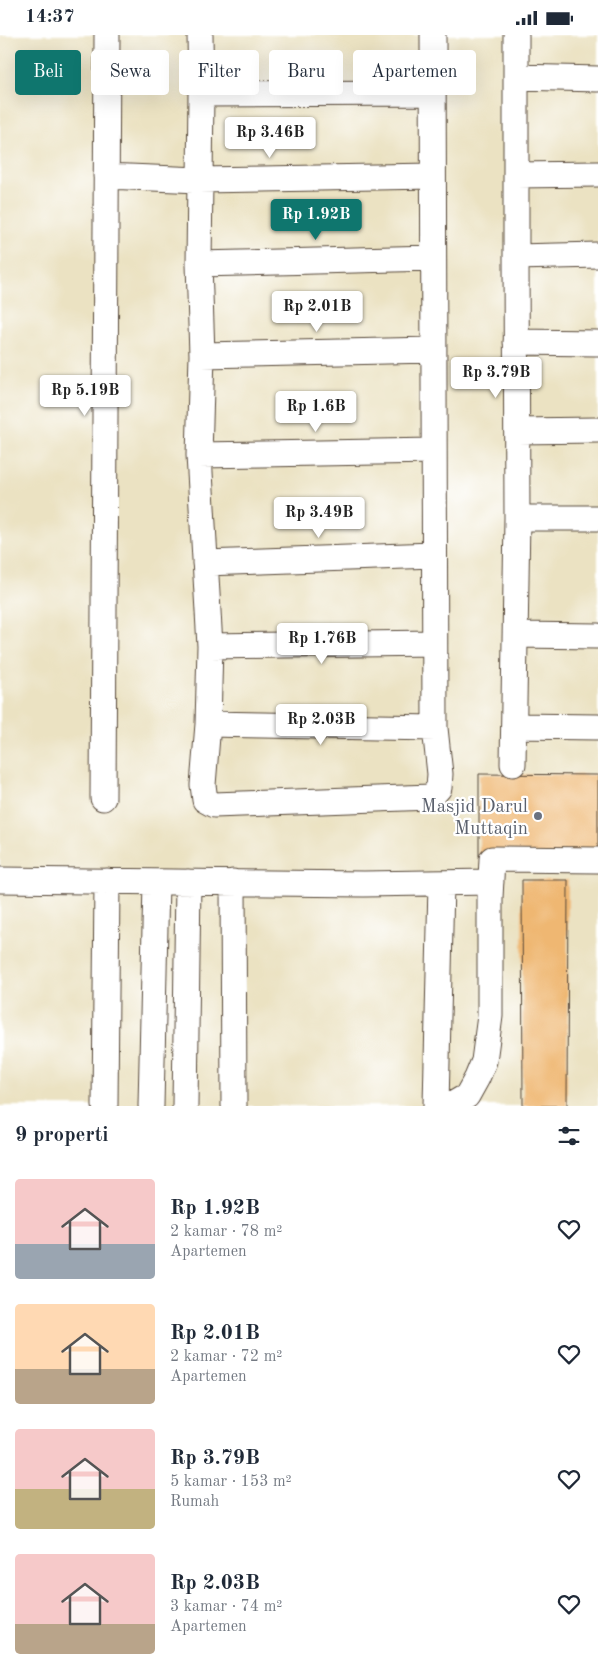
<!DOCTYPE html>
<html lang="id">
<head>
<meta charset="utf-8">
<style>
	body { margin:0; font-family:"Old Standard TT",serif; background:#f6f6f7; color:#1f2937; height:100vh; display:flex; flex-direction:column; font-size:19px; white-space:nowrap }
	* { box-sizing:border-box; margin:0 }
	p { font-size:16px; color:#747a83 }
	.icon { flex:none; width:28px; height:28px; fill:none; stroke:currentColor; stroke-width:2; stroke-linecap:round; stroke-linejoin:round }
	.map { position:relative; height:1071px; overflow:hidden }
	.drawer { display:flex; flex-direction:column; background:#fff; flex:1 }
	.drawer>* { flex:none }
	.guide { position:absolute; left:15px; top:15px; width:569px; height:45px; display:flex; gap:10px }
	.price { position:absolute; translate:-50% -42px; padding:0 11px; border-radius:5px; background:#fff; color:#222; font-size:16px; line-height:32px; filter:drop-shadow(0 1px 2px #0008) }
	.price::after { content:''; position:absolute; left:50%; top:30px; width:15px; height:11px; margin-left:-8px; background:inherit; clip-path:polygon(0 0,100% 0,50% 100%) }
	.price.active { background:#0f766e; color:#fff }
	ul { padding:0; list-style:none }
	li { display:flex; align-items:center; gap:15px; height:125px; padding:0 15px }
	li span { display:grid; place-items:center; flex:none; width:140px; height:100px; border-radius:5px; color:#555 }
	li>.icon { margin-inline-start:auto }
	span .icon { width:60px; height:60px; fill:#fffc; stroke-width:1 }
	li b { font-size:21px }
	h2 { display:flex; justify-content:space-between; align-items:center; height:60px; padding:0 15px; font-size:21px }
	.chip { padding:0 18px; border-radius:5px; background:#fff; box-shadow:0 5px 20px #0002; font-size:18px; line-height:45px }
	.chip.active { background:#0f766e; color:#fff }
	.status { display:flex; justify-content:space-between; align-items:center; height:35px; padding:0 25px; background:#fff; direction:ltr }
	.status svg { height:14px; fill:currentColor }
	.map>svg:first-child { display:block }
	.building { fill:#efb772 }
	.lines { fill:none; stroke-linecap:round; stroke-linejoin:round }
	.minor-casing { stroke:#554637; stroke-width:27 }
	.minor { stroke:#fff; stroke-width:25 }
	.worship-dot { fill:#6b7280; stroke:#fff; stroke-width:2 }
	.labels { text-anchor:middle; stroke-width:4.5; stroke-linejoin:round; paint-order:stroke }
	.worship-label { font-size:19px; fill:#5b616d; stroke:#fff; text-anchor:end }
</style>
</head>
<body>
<div class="status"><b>14:37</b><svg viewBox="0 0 49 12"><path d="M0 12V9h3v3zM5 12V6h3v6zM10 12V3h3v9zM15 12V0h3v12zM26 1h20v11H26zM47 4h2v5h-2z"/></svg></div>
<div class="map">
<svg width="598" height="1071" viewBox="0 0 598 1071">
	<rect width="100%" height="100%" fill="#fff"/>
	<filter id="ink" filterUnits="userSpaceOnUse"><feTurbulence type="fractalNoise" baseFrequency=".02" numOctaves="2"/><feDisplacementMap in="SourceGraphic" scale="10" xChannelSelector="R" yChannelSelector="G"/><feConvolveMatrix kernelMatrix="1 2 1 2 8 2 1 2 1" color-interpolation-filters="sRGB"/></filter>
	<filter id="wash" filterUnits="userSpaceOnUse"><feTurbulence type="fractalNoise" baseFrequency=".0096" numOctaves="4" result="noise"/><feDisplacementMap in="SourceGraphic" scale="20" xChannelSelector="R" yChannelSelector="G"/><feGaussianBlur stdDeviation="1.12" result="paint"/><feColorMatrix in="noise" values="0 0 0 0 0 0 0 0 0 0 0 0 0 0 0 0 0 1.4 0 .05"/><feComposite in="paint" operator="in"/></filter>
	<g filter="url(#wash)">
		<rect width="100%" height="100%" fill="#ebe2c2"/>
		<g id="blocks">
			<!-- building -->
			<path class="building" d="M479 739 598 740V826L479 821Z
				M522 845H568L567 1071H523Z"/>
		</g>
	</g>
	<g filter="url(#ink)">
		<use href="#blocks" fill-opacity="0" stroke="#554637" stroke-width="1"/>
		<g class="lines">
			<defs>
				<path id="minor" d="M200 0 201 59 199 229 202 320 199 420 210 611 208 689 203 750 205 765 214 770 431 762 439 753 440 739 435 693 433 0
					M516 42 598 44
					M201 59 432 58
					M516 140 598 139
					M106 141 199 145 433 141
					M516 222 598 220
					M199 229 433 223
					M516 307 598 308
					M202 320 433 315
					M517 396 598 395
					M199 420 434 416
					M517 483H598
					M205 528 434 520
					M516 600 598 601
					M210 611 434 608
					M208 689 435 693
					M514 691 598 692
					M513 729 517 483 516 222V0
					M103 763 107 0
					M0 845 364 849 491 847
					M233 847 234 1071
					M105 1071 107 846
					M151 1071 156 847
					M185 1071 188 847
					M436 1071 441 848
					M450 1071 467 1061 477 1043 484 1026 490 981V863L492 824 598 825"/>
			</defs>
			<!-- minor casing -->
			<use href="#minor" class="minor-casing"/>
			<!-- minor -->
			<use href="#minor" class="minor"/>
		</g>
	</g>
	<!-- markers -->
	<circle class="worship-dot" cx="538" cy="781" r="5"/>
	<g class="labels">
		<!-- worship labels -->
		<g class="worship-label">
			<text x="528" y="777">Masjid Darul<tspan x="528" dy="22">Muttaqin</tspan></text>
		</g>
	</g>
</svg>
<b class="price" style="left:270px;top:124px">Rp 3.46B</b>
<b class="price active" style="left:316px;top:206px">Rp 1.92B</b>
<b class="price" style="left:317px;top:298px">Rp 2.01B</b>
<b class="price" style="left:496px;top:364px">Rp 3.79B</b>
<b class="price" style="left:85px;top:382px">Rp 5.19B</b>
<b class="price" style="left:316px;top:398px">Rp 1.6B</b>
<b class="price" style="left:319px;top:504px">Rp 3.49B</b>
<b class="price" style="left:322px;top:630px">Rp 1.76B</b>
<b class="price" style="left:321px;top:711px">Rp 2.03B</b>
<div class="guide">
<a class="chip active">Beli</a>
<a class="chip">Sewa</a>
<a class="chip">Filter</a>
<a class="chip">Baru</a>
<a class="chip">Apartemen</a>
</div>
</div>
<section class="drawer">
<h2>9 properti<svg class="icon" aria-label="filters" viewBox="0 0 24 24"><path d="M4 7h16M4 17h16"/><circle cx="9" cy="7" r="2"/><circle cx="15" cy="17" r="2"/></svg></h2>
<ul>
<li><span style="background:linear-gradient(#f6c9c9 65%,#9aa5b1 0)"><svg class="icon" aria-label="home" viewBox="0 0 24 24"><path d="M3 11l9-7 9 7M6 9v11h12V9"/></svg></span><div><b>Rp 1.92B</b><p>2 kamar · 78 m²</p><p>Apartemen</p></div><svg class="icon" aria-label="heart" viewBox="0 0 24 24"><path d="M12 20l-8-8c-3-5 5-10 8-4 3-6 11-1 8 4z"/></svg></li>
<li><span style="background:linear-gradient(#ffd9b3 65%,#b9a48a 0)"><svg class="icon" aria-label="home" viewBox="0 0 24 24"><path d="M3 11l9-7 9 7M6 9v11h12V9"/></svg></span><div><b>Rp 2.01B</b><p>2 kamar · 72 m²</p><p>Apartemen</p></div><svg class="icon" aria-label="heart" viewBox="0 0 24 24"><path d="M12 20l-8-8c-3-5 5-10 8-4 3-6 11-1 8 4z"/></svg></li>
<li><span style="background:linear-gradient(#f6c9c9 60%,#c2b280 0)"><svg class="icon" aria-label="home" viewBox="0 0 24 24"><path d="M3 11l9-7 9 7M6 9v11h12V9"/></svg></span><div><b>Rp 3.79B</b><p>5 kamar · 153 m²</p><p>Rumah</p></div><svg class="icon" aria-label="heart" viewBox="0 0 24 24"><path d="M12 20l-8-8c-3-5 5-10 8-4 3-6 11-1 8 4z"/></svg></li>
<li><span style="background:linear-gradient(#f6c9c9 70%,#b9a48a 0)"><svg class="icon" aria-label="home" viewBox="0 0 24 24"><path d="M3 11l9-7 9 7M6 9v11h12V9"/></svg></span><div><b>Rp 2.03B</b><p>3 kamar · 74 m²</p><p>Apartemen</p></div><svg class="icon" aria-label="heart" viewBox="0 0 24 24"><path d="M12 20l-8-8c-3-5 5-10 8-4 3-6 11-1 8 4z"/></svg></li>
</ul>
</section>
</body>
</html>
